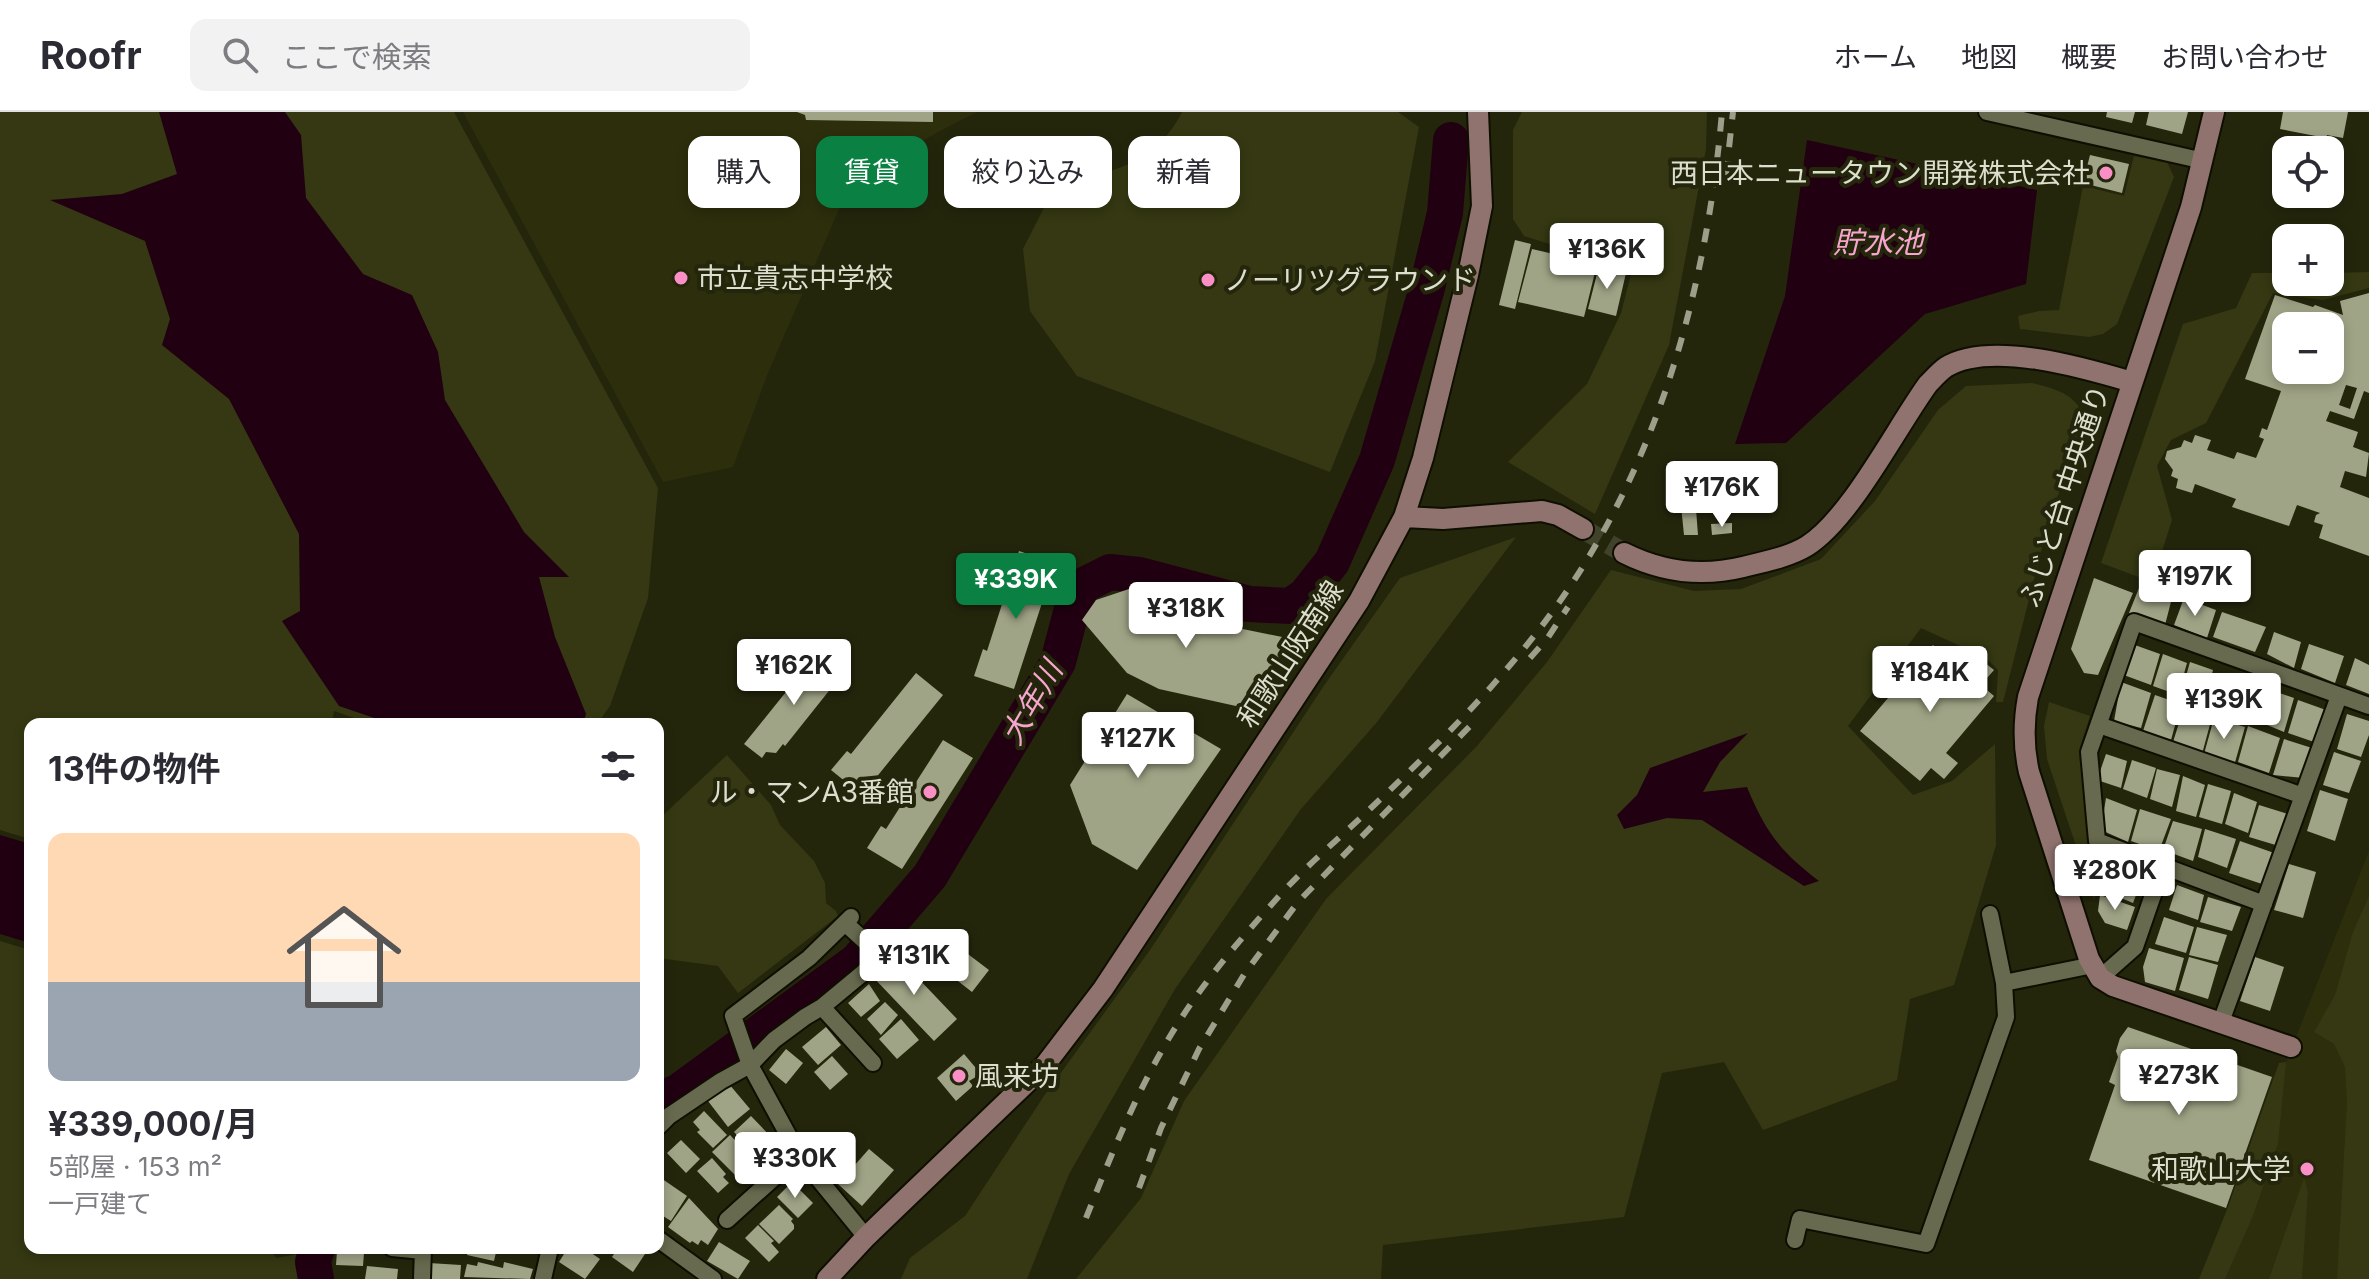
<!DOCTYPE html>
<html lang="ja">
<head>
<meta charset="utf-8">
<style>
	body { margin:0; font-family:Inter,"Noto Sans JP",sans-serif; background:#f2f2f3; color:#2b2b33; height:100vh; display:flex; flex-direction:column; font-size:30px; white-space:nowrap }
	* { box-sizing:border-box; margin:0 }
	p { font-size:26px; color:#7c7c81 }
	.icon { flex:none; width:44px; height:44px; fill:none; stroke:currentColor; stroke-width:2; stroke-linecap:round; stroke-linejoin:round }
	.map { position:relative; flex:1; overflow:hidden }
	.details { position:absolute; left:24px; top:606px; width:640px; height:536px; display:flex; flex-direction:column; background:#fff; border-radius:16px; box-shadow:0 4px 12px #0003 }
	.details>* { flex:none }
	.hud { position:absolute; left:688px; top:24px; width:760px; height:72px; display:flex; gap:16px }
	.tools { position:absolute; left:2272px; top:24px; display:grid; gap:16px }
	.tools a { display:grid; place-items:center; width:72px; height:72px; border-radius:16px; background:#fff; box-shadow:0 4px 12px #0003; font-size:40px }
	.price { position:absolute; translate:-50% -68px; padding:0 18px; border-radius:8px; background:#fff; color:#222; font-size:26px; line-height:52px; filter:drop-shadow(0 2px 4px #0008) }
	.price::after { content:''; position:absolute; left:50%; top:48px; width:24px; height:18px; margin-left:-12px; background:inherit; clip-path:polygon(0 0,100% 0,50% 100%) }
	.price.selected { background:#0b8043; color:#fff }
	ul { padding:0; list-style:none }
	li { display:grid; align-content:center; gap:16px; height:424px; padding:0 24px }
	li+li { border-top:2px solid #e1e1e2 }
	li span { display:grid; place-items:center; height:248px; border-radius:16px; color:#555 }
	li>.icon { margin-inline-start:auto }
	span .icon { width:144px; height:144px; fill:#fffc; stroke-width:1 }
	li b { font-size:34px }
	h2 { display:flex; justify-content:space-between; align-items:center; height:96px; padding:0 24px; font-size:34px }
	.tag { padding:0 28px; border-radius:16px; background:#fff; box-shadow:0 4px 12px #0003; font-size:28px; line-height:72px }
	.tag.selected { background:#0b8043; color:#fff }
	header { display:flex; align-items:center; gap:48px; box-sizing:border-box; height:112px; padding:0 40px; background:#fff; border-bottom:2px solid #e1e1e2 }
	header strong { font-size:38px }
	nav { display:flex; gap:44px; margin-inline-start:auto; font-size:28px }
	.search { width:560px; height:72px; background:#f2f2f3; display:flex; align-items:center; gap:20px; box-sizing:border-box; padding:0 28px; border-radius:16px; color:#7c7c81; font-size:30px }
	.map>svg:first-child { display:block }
	.built { fill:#2c2e0c }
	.green { fill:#353812 }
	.water { fill:#210011 }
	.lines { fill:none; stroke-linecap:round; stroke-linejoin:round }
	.river { stroke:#210011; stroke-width:36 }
	.building { fill:#a0a486; fill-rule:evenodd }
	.secondary-tunnel { stroke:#404229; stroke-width:20; stroke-dasharray:20 10; stroke-linecap:butt }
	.street-casing { stroke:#0e0f00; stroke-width:20 }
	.secondary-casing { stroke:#0e0f00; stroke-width:24 }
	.street { stroke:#676a4e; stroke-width:16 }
	.secondary { stroke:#90736f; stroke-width:20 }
	.rail { stroke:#9d9f8b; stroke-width:6; stroke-dasharray:14 14; stroke-linecap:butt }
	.poi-dot { fill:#fa8fc6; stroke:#24260c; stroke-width:3 }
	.labels { text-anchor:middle; stroke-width:8; stroke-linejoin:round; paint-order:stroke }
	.poi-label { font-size:28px; fill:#dcdece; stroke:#24260c; text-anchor:end }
	.street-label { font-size:28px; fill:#dcdece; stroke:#24260c }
	.water-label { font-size:30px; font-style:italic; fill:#f8a5ce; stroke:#24260c }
</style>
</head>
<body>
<header>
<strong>Roofr</strong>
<div class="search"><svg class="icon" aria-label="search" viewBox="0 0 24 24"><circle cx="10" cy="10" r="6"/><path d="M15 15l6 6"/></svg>ここで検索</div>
<nav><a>ホーム</a><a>地図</a><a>概要</a><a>お問い合わせ</a></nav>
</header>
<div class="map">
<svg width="2369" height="1167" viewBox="0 0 2369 1167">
	<rect width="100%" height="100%" fill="#24260c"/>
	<!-- built -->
	<path class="built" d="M463 0H977L938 20 850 72 768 261 733 355 663 370Z
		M2369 739V1167H2201L2287 948Z"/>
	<!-- green -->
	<path class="green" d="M0 0H454L658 376 648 486 610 594 597 612H371L334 599 332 612H30V727L0 718Z
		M1182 0H1398L1419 15 1375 249 1330 360 1077 264 1030 199 1023 137 1055 74C1110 59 1154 55 1182 0Z
		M1522 0H1707L1706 37 1669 233 1595 402 1508 350 1587 272 1621 201 1632 158 1524 124 1513 107V18Z
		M2134 44 2167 50 2174 65 2117 212 2103 222 2089 225 2020 217 2018 204 2039 199 2059 198 2083 74 2124 84Z
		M2369 160V176L2323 188 2273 181 2206 311 2171 328 2157 354 2172 408 2152 470 2101 451 2183 212 2236 196 2252 161H2286V170H2330V161Z
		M2032 271C2054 277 2069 279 2082 299L2079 324 2048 412 2003 590H1996L1998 558 1986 546 1921 516 1848 614 1913 683 1952 669 1995 632 1996 733 1954 873 1910 887 1897 968 1763 1018 1724 950 1662 961 1624 1105 1383 1133 1381 1167H1076L1141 1086 1184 989 1326 787 1477 634 1547 550 1611 458 1694 479 1741 477 1821 447 1875 389 1938 298 1966 274Z
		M1516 425 1377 610 1301 697 1175 877 1069 1062 1027 1167H901L910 1146 965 1104 1044 984 1150 838 1323 575 1400 466Z
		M2049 590 2090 604 2080 636 2089 737 2110 745 2094 788 2047 647 2044 614Z
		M727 643 771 693 780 713 814 749 825 771 826 791 836 799 838 804 738 881 718 854 658 846V708Z
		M2369 784V1167H2337L2347 990 2345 955 2334 932 2314 920 2335 883 2353 820Z
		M0 829 30 838V1136H270L276 1146 298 1142 303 1167H0Z
		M2286 950 2278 1032 2253 1104 2225 1167H2199L2228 1095 2279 951Z
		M2304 1066 2308 1079 2302 1167H2269Z"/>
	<!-- water -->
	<path class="water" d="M159 0H285L301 23 306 86 363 162 412 183 438 240 445 288 524 420 569 465H539L555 525 586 602 583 612H392L339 594 282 509 300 499 299 422 229 287 162 233 170 207 145 129 50 88 122 82 177 62Z
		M1807 28 2037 78 2026 172 1925 202 1786 331 1735 332 1785 184Z
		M1748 621 1720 650 1703 680 1747 675C1766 721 1780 739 1819 769L1804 774 1702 708 1667 706 1624 717 1617 703 1637 683 1650 656Z
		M0 723 30 732V831L0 822Z"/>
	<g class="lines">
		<!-- river -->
		<path class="river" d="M658 988 678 980 857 849 930 764 1058 550 1074 489 1084 473 1110 460 1139 463 1249 492 1290 494 1305 484 1332 450 1377 348 1427 176 1445 101 1451 28
			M316 1167 313 1150 317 1136"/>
	</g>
	<!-- building -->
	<path class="building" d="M797 0H933V10L806 8 805 3Z
		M2107 0H2135L2132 11 2106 5Z
		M2149 0H2188L2182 22 2146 13Z
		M2283 0H2348L2343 26 2327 23 2326 26 2280 17Z
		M2090 43 2129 52 2122 81 2083 71Z
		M1515 128 1531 132 1515 197 1499 193Z
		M1532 137 1597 152 1584 205 1518 190Z
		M1599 154 1626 161 1616 204 1588 197Z
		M2369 181V281L2364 279 2354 307 2330 299 2326 309 2358 320 2353 335 2369 341 2366 365 2345 359 2340 375 2369 386V444L2319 426 2323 413 2314 410 2316 403 2320 401 2297 393 2289 414 2232 395 2236 387 2195 372 2192 381 2176 376 2178 367 2171 364 2173 358 2165 347 2167 339 2181 335 2184 328 2192 331 2195 323 2211 328 2207 338 2234 347 2237 340 2256 346 2264 327 2259 325 2262 316 2267 318 2281 279 2245 267 2275 183 2313 195 2315 193 2343 203 2340 189ZM2286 214H2330V258H2286ZM2346 273 2357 276 2350 297 2339 293Z
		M1739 372H1761V382L1740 383Z
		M1733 382 1734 395 1696 397 1698 423H1684L1680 384Z
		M1732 411V421L1712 423 1711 412Z
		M1019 439 1055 451 1014 577 974 564 983 537 987 539Z
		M2166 447 2180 452 2171 474 2158 470Z
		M2094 466 2133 481 2098 563 2084 561 2071 537Z
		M2141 471 2173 482 2165 513 2129 501Z
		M1135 475 1174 503 1302 529 1245 596 1159 577 1127 561 1082 508 1096 488Z
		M2184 486 2216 498 2207 526 2174 513Z
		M2222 500 2266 515 2255 540 2213 525Z
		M2274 520 2301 530 2294 556 2267 542Z
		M2132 532 2160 542 2151 573 2121 562Z
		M2309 532 2344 544 2335 571 2301 557Z
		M1933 533 1968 562 1980 547 1994 558 1981 573 1994 584 1946 641 1958 651 1944 667 1931 656 1920 669 1860 619Z
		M825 540 838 550 831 559 840 565 785 634 783 632 776 641 766 640 762 646 744 632 814 545 818 548Z
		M2163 542 2187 551 2178 583 2153 574Z
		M2355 546 2369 553V582L2346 573Z
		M2190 550 2213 558 2204 592 2180 585Z
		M916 561 943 583 862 683 831 658 847 639 851 642Z
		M2216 564 2240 572 2232 601 2207 593Z
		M2121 570 2151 581 2141 616 2114 609Z
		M2243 570 2266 577 2257 609 2234 601Z
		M2268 577 2294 586 2284 620 2260 610Z
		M1127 582 1221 637 1137 758 1092 732 1070 673Z
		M2155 583 2181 592 2171 628 2143 619Z
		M2298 588 2326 598 2317 631 2288 621Z
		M2184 595 2212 605 2202 642 2173 630Z
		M2347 602 2369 609V623L2361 645 2337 637Z
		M2214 606 2245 615 2234 654 2204 642Z
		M2248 614 2280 626 2269 661 2238 650Z
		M2284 627 2312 636 2304 666 2273 663Z
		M943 628 973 646 902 757 867 736 881 714 886 717Z
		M2334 640 2361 649 2349 681 2323 673Z
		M2106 642 2127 649 2121 676 2097 668Z
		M2132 648 2156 656 2147 686 2123 677Z
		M2157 657 2180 663 2172 695 2150 687Z
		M2183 664 2205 673 2196 705 2176 699Z
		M2208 672 2231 679 2222 712 2199 705Z
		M2320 678 2348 687 2335 729 2307 719Z
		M2234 681 2257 690 2248 721 2225 712Z
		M2106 686 2137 698 2128 730 2101 718Z
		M2259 693 2288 702 2279 734 2249 725Z
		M2140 697 2171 707 2159 739 2131 729Z
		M2173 709 2202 717 2193 749 2163 738Z
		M2205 717 2236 727 2227 756 2198 745Z
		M2240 729 2277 742 2265 773 2229 761Z
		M2112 748 2144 762 2133 791 2102 778Z
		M2289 752 2316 760 2303 806 2274 798Z
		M2177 773 2204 783 2198 808 2169 798Z
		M2100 783 2135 795 2127 818 2105 811 2098 799Z
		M2208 785 2241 795 2232 819 2200 810Z
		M2164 805 2194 815 2186 841 2155 832Z
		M2197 815 2227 823 2218 850 2189 843Z
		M944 824 989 858 972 880 927 845Z
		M2149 836 2184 846 2175 879 2145 870 2143 855Z
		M894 841 957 907 934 929 871 863Z
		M2189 845 2218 853 2208 887 2179 878Z
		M2255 845 2284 855 2270 899 2240 889Z
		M869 872 880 889 861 905 848 891Z
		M885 890 898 903 881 923 867 907Z
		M901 907 919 928 897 947 879 927Z
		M826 915 841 933 818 953 802 935Z
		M2128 915 2272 965 2226 1096 2089 1048 2115 973 2109 970 2118 945 2116 939 2120 926Z
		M786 937 803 951 786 972 769 958Z
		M964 942 981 962 969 969 973 974 956 989 937 966Z
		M832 944 848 962 830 978 814 960Z
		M729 972 750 997 728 1015 708 989Z
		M704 999 727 1023 713 1036 697 1020 700 1018 693 1010Z
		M751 1004 772 1026 755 1042 734 1020Z
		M730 1023 748 1042 745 1046 750 1051 736 1064 712 1040Z
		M681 1028 700 1047 686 1061 667 1041Z
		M869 1037 894 1058 862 1094 838 1072Z
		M712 1046 726 1062 723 1065 729 1071 718 1081 697 1059Z
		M658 1064 687 1084 671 1109 663 1104 661 1107 658 1104Z
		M792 1070 813 1091 798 1106 777 1085Z
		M689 1086 718 1117 708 1133 701 1128 698 1133 692 1129 690 1131 668 1115Z
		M779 1093 793 1107 791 1109 794 1113V1117L779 1132 759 1112Z
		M758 1113 774 1129 771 1131 779 1140 769 1150 745 1126Z
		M719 1130 750 1149 738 1167 707 1149Z
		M469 1136H497L494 1149 467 1143Z
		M555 1136H584L600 1147 585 1167 559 1150 564 1142Z
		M618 1136H649L633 1160 612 1145Z
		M337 1139 364 1141 363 1154 336 1153Z
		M478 1150 503 1156 504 1150 533 1157 530 1167 464 1165 467 1152 477 1154Z
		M429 1151 461 1153 460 1167H428Z
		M367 1154 398 1157 397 1167H365Z"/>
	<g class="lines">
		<!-- secondary-tunnel -->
		<path class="secondary-tunnel" d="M1583 417 1624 441"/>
		<defs>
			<path id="street" d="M1987 0 2204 49
				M2099 613 2303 684
				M2264 792 2097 729 2089 640 2134 510 2369 594
				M851 805 809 846 733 904 750 953 799 1043 866 1125
				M845 811 880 843
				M2100 866 2135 835 2163 754
				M2004 871 2093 853
				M822 895 873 951
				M2221 910 2339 584
				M658 1015 669 1004 721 969 750 953 774 928 805 905 822 895 863 861 889 833
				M727 1108 799 1043
				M658 1127 713 1167
				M1795 1128 1800 1107 1926 1132 2006 905 2004 871 1990 802
				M392 1136 423 1139
				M422 1167 423 1136
				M543 1167 550 1136"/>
			<path id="secondary" d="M2214 0 2191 95 2028 585C2023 612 2023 634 2029 660L2089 847 2100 866 2113 874 2291 935
				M1404 405 1443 407 1542 399 1558 403 1583 417
				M1624 441C1662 460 1702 465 1743 455 1764 450 1789 445 1807 434 1851 406 1896 316 1928 272 1933 267 1940 259 1946 255 1990 228 2085 256 2132 270
				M827 1167 866 1125 1045 953 1103 877 1359 489 1404 405 1423 346 1468 163 1482 94 1478 0"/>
		</defs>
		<!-- street casing -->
		<use href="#street" class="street-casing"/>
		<!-- secondary casing -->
		<use href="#secondary" class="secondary-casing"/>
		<!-- street -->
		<use href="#street" class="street"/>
		<!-- secondary -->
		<use href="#secondary" class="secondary"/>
		<!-- rail -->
		<path class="rail" d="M1726 63 1733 0
			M1530 546 1547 527 1568 495
			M1139 1076 1161 1016 1199 937 1245 861 1298 790 1472 612
			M1086 1106C1111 1043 1137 979 1172 921 1202 871 1242 825 1281 782 1309 751 1342 724 1371 696 1429 641 1485 586 1534 524 1652 375 1706 187 1722 0"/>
	</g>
	<!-- markers -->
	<g class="poi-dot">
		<circle cx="2106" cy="61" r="8"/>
		<circle cx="681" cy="166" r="8"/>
		<circle cx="1208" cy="168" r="8"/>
		<circle cx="930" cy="680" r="8"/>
		<circle cx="959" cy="964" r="8"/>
		<circle cx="2307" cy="1057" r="8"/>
	</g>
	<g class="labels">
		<!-- poi labels -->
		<g class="poi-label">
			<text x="2090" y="71">西日本ニュータウン開発株式会社</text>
			<text x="697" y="176" text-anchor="start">市立貴志中学校</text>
			<text x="1224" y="178" text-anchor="start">ノーリツグラウンド</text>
			<text x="914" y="690">ル・マンA3番館</text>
			<text x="975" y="974" text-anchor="start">風来坊</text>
			<text x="2291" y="1067">和歌山大学</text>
		</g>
		<!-- street labels -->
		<g class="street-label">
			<text transform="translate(2064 384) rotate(-72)" y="10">ふじと台 中央通り</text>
			<text transform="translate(1290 542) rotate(-57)" y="10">和歌山阪南線</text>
		</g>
		<!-- water labels -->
		<g class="water-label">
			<text x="1878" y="141">貯水池</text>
			<text transform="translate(1032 591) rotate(-60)" y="10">大年川</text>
		</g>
	</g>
</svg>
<div class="tools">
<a><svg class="icon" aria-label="locate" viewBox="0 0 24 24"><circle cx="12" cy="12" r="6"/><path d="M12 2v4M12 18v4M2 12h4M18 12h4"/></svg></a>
<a>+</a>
<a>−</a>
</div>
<b class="price" style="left:1607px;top:179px">¥136K</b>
<b class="price" style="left:1722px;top:417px">¥176K</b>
<b class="price" style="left:2195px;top:506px">¥197K</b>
<b class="price selected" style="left:1016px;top:509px">¥339K</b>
<b class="price" style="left:1186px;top:538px">¥318K</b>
<b class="price" style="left:794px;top:595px">¥162K</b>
<b class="price" style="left:1930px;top:602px">¥184K</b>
<b class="price" style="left:2224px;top:629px">¥139K</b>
<b class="price" style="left:1138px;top:668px">¥127K</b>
<b class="price" style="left:2115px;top:800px">¥280K</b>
<b class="price" style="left:914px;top:885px">¥131K</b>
<b class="price" style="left:2179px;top:1005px">¥273K</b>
<b class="price" style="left:795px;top:1088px">¥330K</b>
<div class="hud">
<a class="tag">購入</a>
<a class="tag selected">賃貸</a>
<a class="tag">絞り込み</a>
<a class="tag">新着</a>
</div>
<section class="details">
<h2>13件の物件<svg class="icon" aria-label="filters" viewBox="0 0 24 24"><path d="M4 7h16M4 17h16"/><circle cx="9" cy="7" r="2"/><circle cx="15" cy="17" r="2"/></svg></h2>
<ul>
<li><span style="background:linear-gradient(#ffd9b3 60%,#9aa5b1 0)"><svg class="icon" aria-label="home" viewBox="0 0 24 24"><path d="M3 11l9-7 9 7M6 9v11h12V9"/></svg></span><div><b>¥339,000/月</b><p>5部屋 · 153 m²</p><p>一戸建て</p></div></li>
</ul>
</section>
</div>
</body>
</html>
